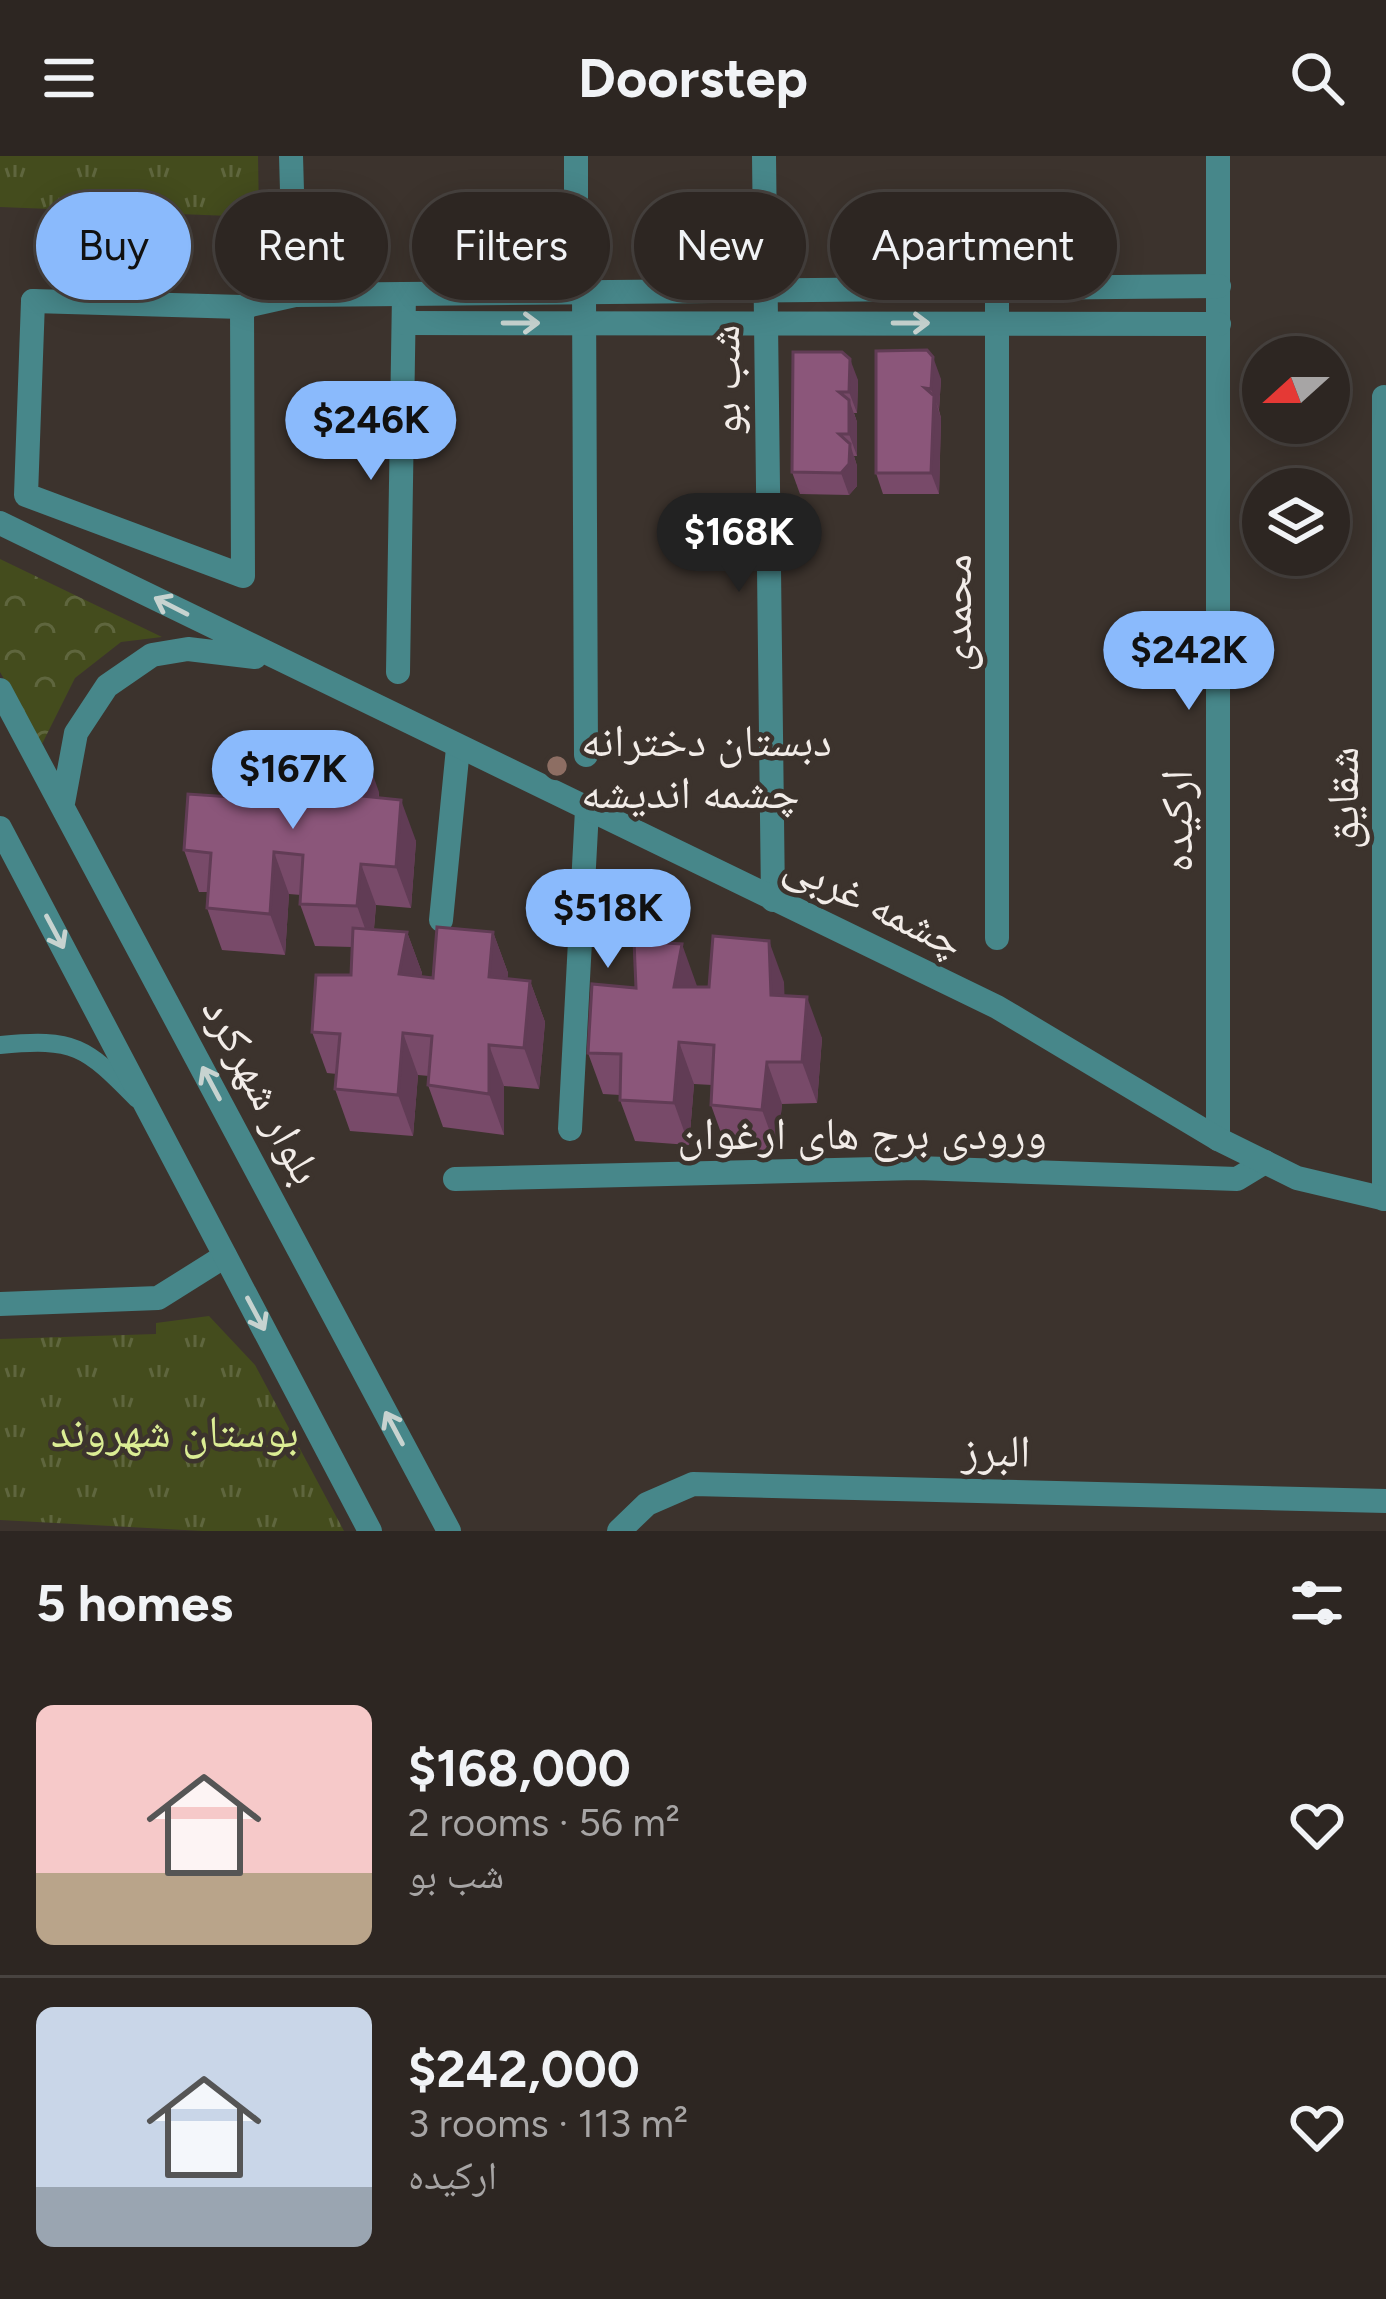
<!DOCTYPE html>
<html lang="en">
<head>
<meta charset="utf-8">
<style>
	body { margin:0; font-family:Figtree,"Noto Naskh Arabic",sans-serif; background:#352e2a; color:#f1f3f6; height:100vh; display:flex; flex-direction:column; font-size:45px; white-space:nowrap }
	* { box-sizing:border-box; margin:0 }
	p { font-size:39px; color:#a7a5a5 }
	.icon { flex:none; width:66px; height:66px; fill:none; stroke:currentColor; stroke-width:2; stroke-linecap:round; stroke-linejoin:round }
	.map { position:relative; height:1375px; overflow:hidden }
	.details { display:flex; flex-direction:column; background:#2d2622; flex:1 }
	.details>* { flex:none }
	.banner { position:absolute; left:36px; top:36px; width:1314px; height:108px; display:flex; gap:24px }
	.needle { width:78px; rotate:249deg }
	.controls { position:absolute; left:1242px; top:180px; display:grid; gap:24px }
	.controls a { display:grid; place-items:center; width:108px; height:108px; border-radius:50%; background:#2d2622; box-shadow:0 6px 30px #0003,0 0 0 3px #484340; font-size:60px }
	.price { position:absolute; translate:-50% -102px; padding:0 27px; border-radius:42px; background:#8abafc; color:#111; font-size:39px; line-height:78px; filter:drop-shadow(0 3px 6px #0008) }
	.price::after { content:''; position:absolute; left:50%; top:72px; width:36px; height:27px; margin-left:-18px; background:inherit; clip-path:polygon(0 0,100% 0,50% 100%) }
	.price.current { background:#222; color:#fff }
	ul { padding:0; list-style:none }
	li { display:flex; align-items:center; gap:36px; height:300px; padding:0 36px }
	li+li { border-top:3px solid #484340 }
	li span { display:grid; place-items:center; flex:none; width:336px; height:240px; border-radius:18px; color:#555 }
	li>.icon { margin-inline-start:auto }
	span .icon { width:144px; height:144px; fill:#fffc; stroke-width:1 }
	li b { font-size:51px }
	h2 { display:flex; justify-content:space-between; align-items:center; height:144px; padding:0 36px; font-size:51px }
	.tag { padding:0 42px; border-radius:54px; background:#2d2622; box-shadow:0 6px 30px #0003,0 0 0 3px #484340; font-size:42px; line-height:108px }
	.tag.current { background:#8abafc; color:#111 }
	header { display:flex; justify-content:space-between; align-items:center; height:156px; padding:0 36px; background:#2d2622; font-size:54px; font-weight:700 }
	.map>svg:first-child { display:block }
	.grass { fill:url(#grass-tufts) }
	.forest { fill:url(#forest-crowns) }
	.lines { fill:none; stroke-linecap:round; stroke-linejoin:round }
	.service { stroke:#47878a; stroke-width:18 }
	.minor { stroke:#47878a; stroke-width:24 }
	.tertiary { stroke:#47878a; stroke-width:24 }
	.wall { fill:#784a69 }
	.shaded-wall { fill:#613c55 }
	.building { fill:#8b567a; stroke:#613c55; stroke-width:3 }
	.oneway { stroke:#c7d3d0 }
	.education-dot { fill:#8d6e63; stroke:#3c332d; stroke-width:4.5 }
	.labels { text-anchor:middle; stroke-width:9; stroke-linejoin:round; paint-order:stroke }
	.street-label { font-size:45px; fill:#f2ece8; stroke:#3c332d }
	.poi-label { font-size:45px; fill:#f2ece8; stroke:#3c332d; text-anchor:start }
	.park-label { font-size:45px; fill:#dbed94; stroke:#3c332d }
</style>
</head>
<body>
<header><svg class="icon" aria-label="menu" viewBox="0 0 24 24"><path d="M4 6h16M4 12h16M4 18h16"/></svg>Doorstep<svg class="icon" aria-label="search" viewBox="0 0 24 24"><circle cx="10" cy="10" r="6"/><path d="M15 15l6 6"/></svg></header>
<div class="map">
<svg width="1386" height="1375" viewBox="0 0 1386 1375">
	<defs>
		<pattern id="grass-tufts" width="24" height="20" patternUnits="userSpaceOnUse" patternTransform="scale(3)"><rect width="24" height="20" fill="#444c1d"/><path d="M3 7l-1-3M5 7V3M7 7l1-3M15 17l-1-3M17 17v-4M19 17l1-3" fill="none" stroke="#5f663e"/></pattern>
		<pattern id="forest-crowns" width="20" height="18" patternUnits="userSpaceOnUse" patternTransform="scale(3)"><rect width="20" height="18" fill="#444c1d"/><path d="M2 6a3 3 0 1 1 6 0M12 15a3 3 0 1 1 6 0" fill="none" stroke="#5f663e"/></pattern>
	</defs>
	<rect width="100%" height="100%" fill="#3c332d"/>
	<!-- grass -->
	<path class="grass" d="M0 0H258L259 61 0 51Z
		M209 1160 255 1209 344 1375H203L0 1364V1183L156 1178V1167Z"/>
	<!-- forest -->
	<path class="forest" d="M0 403 162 481 121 486 75 522 42 588 0 516Z"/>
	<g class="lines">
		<!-- service -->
		<path class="service" d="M0 889C75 882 85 890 137 943"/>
		<!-- minor -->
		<path class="minor" d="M291 0 295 139
			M576 0V47
			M764 0 773 744
			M1218 0V983
			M584 136 586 599
			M33 145 26 339 243 420 242 151
			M398 516 404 138
			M441 764 458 592
			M997 782V133
			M570 973 587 654
			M455 1023 917 1012 1237 1023 1265 1006
			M1384 1043V241
			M0 1148 158 1142 225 1100
			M619 1375 647 1348 693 1328 1386 1345"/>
		<!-- tertiary -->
		<path class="tertiary" d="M33 145 242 151 295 139 1219 130
			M404 167 1219 168
			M0 367 997 851 1218 983 1297 1022 1386 1043
			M0 534 449 1375
			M63 647 76 577 107 530 152 499 188 493 255 501
			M0 672 370 1375"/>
	</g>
	<!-- wall -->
	<path class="wall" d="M876 195 941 223 939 254 941 262 939 338H883L876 317Z
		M793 196 858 224 857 257H854L857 266V300H854L857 310V330L849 339 800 338 792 316Z
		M265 594 280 639 304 641 379 636V642L416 685 411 752 376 749 374 773 407 776 422 817 421 820 433 822 493 776 508 817 507 823 530 825 545 866 539 933 504 930V979L443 971 428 929 429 920 418 919 413 980 350 975 335 933 337 918 327 917 312 876 351 819 352 791 315 790 300 748 301 739 289 738 285 799 222 794 207 752 208 736H199L184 694 231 641Z
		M784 826V840L822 882 817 947 782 948 777 995 726 991 711 949 712 929 694 928 689 989 635 985 620 944V939L603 938 588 897 636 832 696 831Z"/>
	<!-- shaded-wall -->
	<path class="shaded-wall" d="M933 201 941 223 939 254 931 233Z
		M850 203 858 224 857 257 849 236Z
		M934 240 941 262 939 338 931 317Z
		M849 244 857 266V300L849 278Z
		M850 288 857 310V330L849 339 841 317Z
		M265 594 280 636 277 679 262 638Z
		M364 594 379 636 376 682 361 640Z
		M401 644 416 685 411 752 396 711Z
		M274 696 289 738 285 799 270 758Z
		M361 708 376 749 372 792 357 750Z
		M407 776 422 817 414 859 399 818Z
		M493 776 508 817 504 863 489 821Z
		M769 785 784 826 786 880 771 839Z
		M682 788 697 830 689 873 674 831Z
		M530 825 545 866 539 933 524 892Z
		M807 841 822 882 817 947 802 906Z
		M403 877 418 919 413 980 398 939Z
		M679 886 694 928 689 989 674 947Z
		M489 889 504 930V979L489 938Z
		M767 906 782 948 777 995 762 954Z"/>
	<!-- building -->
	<path class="building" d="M927 194 933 201 931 233 925 232 934 240 931 317H876V195Z
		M793 196H842L850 203 849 236H839L849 244V278H839L850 288 849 308 841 317 792 316Z
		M309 590 364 594 361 640 401 644 396 711 361 708 357 750 300 748 303 699 274 696 270 758 207 752 211 697 184 694 188 638 231 641 235 592 265 594 262 638 304 641Z
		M437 771 493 776 489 821 530 825 524 892 489 889V938L428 929 432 880 403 877 398 939 335 933 340 878 312 876 316 819H351L353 772 407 776 399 818 433 822Z
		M713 780 769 785 771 839 807 841 802 906H767L762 954 711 949 714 889 679 886 674 947 620 944 621 898 588 897 592 828 636 832 634 785 682 788 674 831H709Z"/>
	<!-- one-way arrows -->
	<defs><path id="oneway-shaft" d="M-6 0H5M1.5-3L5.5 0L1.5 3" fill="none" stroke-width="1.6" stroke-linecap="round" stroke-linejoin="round" transform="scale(3)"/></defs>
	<g class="oneway">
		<use href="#oneway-shaft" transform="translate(521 167)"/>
		<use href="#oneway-shaft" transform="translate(911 167)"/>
		<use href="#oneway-shaft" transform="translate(171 450) rotate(-153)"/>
		<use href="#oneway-shaft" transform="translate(55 776) rotate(62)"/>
		<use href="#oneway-shaft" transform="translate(211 927) rotate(-118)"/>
		<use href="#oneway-shaft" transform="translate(256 1158) rotate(62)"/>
		<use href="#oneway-shaft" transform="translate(394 1272) rotate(-118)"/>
	</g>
	<!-- markers -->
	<circle class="education-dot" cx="557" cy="610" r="12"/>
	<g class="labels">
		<!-- street labels -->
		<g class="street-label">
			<text transform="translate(724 224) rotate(-91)" y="16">شب بو</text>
			<text transform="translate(955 457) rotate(-90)" y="16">محمدی</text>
			<text transform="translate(1342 642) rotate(-90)" y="16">شقایق</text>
			<text transform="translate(1176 665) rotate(-90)" y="16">ارکیده</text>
			<text transform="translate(875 746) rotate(26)" y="16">چشمه غربی</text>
			<text transform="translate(263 934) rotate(62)" y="16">بلوار شهرکرد</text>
			<text x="862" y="993">ورودی برج های ارغوان</text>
			<text transform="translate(996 1294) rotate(1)" y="16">البرز</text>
		</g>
		<!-- poi labels -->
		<g class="poi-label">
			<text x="581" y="600">دبستان دخترانه<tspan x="581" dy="52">چشمه اندیشه</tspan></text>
		</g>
		<!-- park labels -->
		<g class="park-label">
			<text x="175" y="1291">بوستان شهروند</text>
		</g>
	</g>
</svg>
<div class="controls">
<a><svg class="needle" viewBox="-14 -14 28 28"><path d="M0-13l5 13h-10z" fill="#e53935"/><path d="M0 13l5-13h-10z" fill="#a7a5a5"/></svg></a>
<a><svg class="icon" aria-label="layers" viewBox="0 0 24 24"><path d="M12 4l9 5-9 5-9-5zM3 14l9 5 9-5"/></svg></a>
</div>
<b class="price" style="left:371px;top:327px">$246K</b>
<b class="price current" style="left:739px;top:439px">$168K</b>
<b class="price" style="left:1189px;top:557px">$242K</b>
<b class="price" style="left:293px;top:676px">$167K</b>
<b class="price" style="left:608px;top:815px">$518K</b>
<div class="banner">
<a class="tag current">Buy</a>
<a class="tag">Rent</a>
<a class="tag">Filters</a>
<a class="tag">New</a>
<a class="tag">Apartment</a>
</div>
</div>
<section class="details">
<h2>5 homes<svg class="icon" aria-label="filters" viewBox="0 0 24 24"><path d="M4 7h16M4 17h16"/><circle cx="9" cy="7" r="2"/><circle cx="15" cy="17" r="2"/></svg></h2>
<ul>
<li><span style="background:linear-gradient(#f6c9c9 70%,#b9a48a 0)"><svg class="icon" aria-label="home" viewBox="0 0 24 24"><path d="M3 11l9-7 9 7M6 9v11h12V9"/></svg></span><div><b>$168,000</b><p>2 rooms · 56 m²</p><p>شب بو</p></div><svg class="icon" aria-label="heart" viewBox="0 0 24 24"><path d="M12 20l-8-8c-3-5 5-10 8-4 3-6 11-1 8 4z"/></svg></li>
<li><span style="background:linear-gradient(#c9d6e8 75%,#9aa5b1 0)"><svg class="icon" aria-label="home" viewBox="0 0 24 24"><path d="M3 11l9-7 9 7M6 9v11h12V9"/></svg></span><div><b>$242,000</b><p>3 rooms · 113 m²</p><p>ارکیده</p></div><svg class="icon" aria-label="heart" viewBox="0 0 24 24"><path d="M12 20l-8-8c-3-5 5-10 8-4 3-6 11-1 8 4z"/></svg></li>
</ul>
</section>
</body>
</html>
